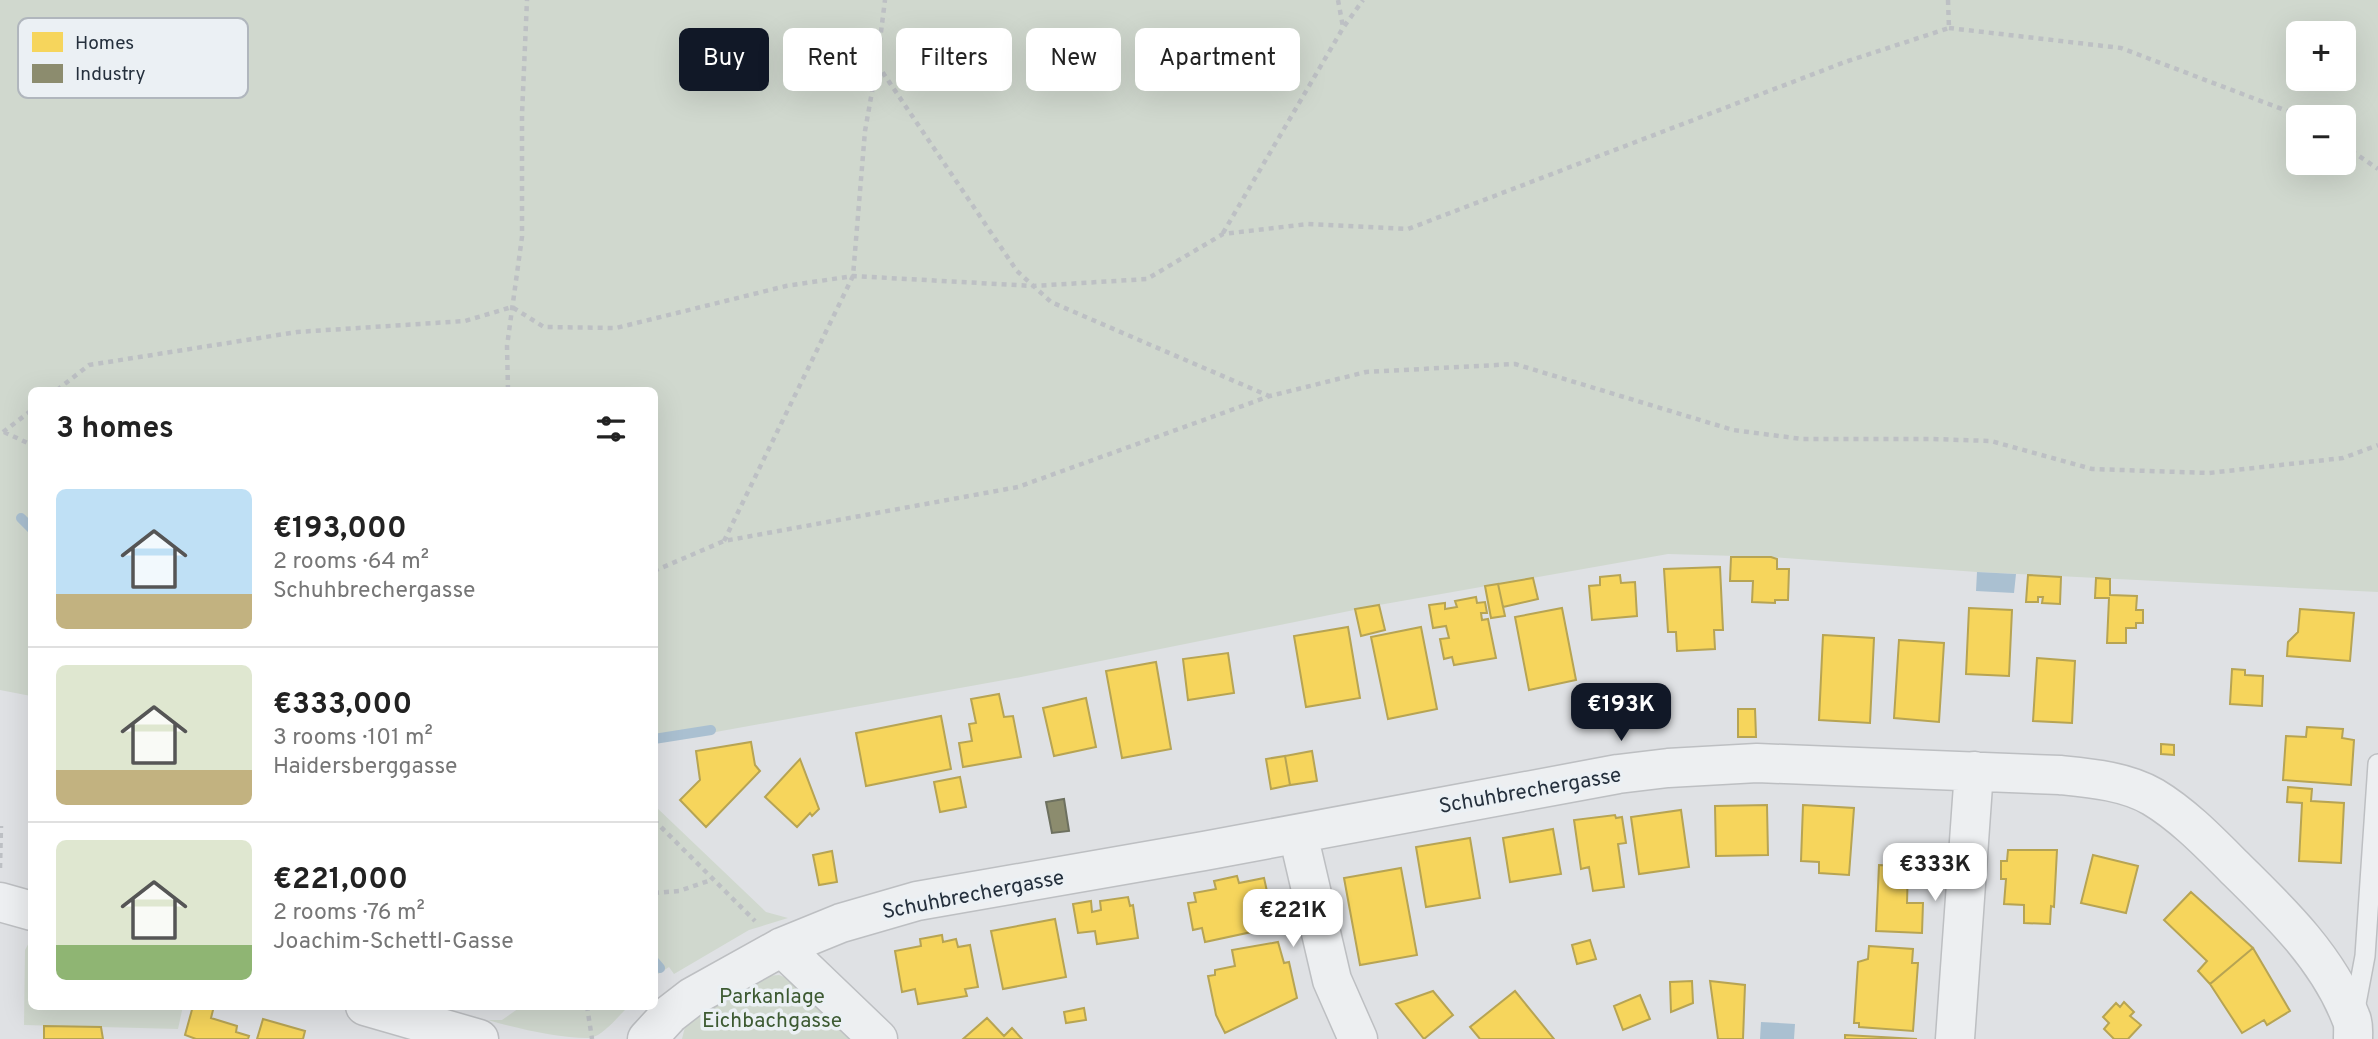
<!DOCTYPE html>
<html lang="en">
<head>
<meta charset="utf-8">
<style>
	body { margin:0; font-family:Overpass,sans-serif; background:#f2f2f2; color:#222; height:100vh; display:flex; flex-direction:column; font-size:26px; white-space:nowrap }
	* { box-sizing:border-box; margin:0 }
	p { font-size:23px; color:#767676 }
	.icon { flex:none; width:38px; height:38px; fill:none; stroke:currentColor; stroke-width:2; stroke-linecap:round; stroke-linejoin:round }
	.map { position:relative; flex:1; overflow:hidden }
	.drawer { position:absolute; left:28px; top:387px; width:630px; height:623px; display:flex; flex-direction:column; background:#fff; border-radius:10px; box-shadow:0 7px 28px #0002 }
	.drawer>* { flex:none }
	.guide { position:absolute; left:679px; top:28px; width:665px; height:63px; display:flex; gap:14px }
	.fabs { position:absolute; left:2286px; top:21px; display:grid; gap:14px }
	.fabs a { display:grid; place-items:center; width:70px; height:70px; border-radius:10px; background:#fff; box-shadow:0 7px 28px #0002; font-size:35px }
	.price { position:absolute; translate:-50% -60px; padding:0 16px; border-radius:14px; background:#fff; color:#222; font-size:23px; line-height:46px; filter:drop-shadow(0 2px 4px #0008) }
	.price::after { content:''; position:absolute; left:50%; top:42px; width:21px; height:16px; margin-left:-10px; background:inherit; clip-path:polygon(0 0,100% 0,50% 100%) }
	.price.current { background:#111827; color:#fff }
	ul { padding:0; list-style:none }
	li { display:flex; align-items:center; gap:21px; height:175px; padding:0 28px }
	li+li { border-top:2px solid #e0e0e0 }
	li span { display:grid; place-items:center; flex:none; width:196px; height:140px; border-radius:10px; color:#555 }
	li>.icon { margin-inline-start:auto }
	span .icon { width:84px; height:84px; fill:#fffc; stroke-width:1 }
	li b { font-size:30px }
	h2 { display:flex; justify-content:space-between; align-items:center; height:84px; padding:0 28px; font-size:30px }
	.pill { padding:0 24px; border-radius:10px; background:#fff; box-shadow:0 7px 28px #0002; font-size:24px; line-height:63px }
	.pill.current { background:#111827; color:#fff }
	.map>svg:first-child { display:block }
	.green { fill:#d0d8ce; fill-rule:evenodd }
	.water { fill:#aac0d1 }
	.homes { fill:#f6d55c; stroke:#b7a453; stroke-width:2 }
	.industry { fill:#8c8c6e; stroke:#6d705f; stroke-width:2 }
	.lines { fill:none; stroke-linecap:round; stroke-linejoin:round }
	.stream { stroke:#aac0d1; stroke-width:10 }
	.service-casing { stroke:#bdbfc2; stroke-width:22 }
	.minor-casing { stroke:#bdbfc2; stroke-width:41 }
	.path { stroke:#bdc0c4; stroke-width:4.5; stroke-dasharray:5 5; stroke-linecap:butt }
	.service { stroke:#edeff1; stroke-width:19 }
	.minor { stroke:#edeff1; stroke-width:38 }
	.labels { text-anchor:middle; stroke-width:7; stroke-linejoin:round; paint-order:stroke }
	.street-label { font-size:21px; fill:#25303d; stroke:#ebf0f4 }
	.park-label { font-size:21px; fill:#3d5a32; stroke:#ebf0f4 }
	.key { fill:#ebf0f4; stroke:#b0b6bd; stroke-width:2 }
	.key-label { font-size:19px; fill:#25303d }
</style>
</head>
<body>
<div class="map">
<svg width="2378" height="1039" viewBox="0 0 2378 1039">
	<rect width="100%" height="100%" fill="#dfe1e4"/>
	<!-- green -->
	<path class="green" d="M0 0H2378V592L1977 572 1771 557 1668 554 1379 605 1021 677 655 743 654 390H32L31 696 0 690ZM2298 33H2343V79H2298ZM2298 117H2343V163H2298Z
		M655 806 766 912 788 918 749 930 674 974 669 967 655 976Z
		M31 939 32 1006H183L178 1029 24 1025 25 950Z
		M779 975 792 980 857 1039H682L686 1023 701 1009 767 976Z
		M522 1006H629C618 1016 605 1034 591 1038 563 1039 515 1028 488 1020H502Z"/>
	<!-- water -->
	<path class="water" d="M1977 572 2016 574 2014 593 1976 591Z
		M1761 1022 1795 1024 1794 1039H1760Z"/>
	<!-- homes -->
	<path class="homes" d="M1731 557H1771L1777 559V569H1789L1788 600H1775V603L1752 602 1753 581H1730Z
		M1720 567 1723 630H1714L1715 649 1677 651 1676 632H1668L1664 569Z
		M1620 575 1621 583 1635 582 1637 616 1592 620 1589 586 1600 585V577Z
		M2028 575 2061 577 2060 604 2042 603 2043 597H2038V602H2026Z
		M1533 578 1538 599 1503 607 1498 584Z
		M2096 578 2110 579V595L2137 596 2136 610H2143V623H2136V628H2126V643H2107L2109 598H2095Z
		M1498 584 1505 616 1491 618 1485 586Z
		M1476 597 1477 603 1485 602 1487 613H1481L1482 620 1488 619 1496 658 1454 665 1452 657 1444 659 1440 639 1449 638 1446 626 1433 628 1429 605 1445 603V609L1457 607 1455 601Z
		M1379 605 1385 630 1361 636 1355 609Z
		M1562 608 1576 680 1529 690 1515 617Z
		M1969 608 2012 610 2009 676 1966 674Z
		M2300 609 2354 613 2350 661 2287 656 2288 642 2298 632Z
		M1348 627 1360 698 1306 707 1294 636Z
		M1421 627 1437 709 1388 719 1371 637Z
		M1823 635 1874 638 1870 723 1819 720Z
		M1899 640 1944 643 1939 722 1894 718Z
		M1228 653 1234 693 1188 700 1183 659Z
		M2037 658 2075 661 2072 723 2033 721Z
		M1156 662 1171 749 1122 758 1106 671Z
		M2232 669 2245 670V675L2263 676 2262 706 2230 704Z
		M999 694 1004 717 1013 716 1021 757 963 767 959 743 972 741 969 724 976 723 971 699Z
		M1086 698 1096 747 1054 756 1043 708Z
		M1738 709H1755L1756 737H1738Z
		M941 716 951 769 866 786 856 733Z
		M2307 727 2343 729 2342 738 2354 740 2351 785 2283 780 2286 736 2306 737Z
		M751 742 755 765 760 771 706 827 680 800 700 780 696 751Z
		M2161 744 2174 745V755L2161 754Z
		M1312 751 1317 781 1290 785 1285 756Z
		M1285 756 1290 785 1271 789 1266 759Z
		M800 759 819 809 812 816 810 813 797 827 765 797Z
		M960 777 966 807 940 812 934 782Z
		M2288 787 2312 789 2311 801 2344 803 2341 863 2299 861 2302 803 2287 802Z
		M1767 805 1768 855 1716 856 1715 806Z
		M1803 805 1854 808 1849 875 1819 873V862L1801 861Z
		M1681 810 1689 867 1639 874 1631 817Z
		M1615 815 1616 818 1622 817 1626 843 1618 844 1624 887 1593 891 1589 867 1581 869 1574 820Z
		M1553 829 1561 874 1510 882 1503 838Z
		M1470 838 1480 898 1426 907 1416 847Z
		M2008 850H2057L2054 907 2051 906 2050 924 2024 923V905L2004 904 2006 879H2001V861H2007Z
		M832 851 837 882 819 885 813 855Z
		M2093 855 2138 866 2126 913 2081 903Z
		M1879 865 1908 867 1907 903H1923L1922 933 1876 931Z
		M1401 868 1417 955 1360 965 1344 878Z
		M1237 876 1239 883 1264 878 1275 927 1205 942 1202 928 1193 930 1188 903 1196 902 1194 893 1216 889 1214 881Z
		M2191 892 2253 948 2210 984 2198 971 2207 961 2164 920Z
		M1128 897 1130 906 1133 905 1138 938 1097 944 1095 931 1078 933 1073 904 1091 901 1092 912 1101 910 1100 901Z
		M1055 919 1066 977 1003 989 991 931Z
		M942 935 943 942 956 939 958 947 970 945 978 987 965 989 967 996 918 1004 915 989 902 992 895 951 921 946 920 939Z
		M1590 940 1596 959 1577 964 1572 945Z
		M1278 942 1284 963 1289 962 1297 998 1225 1033 1216 1015 1208 976 1215 975V970L1235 966 1232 950Z
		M1869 946 1913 949 1912 963H1918L1913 1031 1859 1027V1023H1854L1858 962 1868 959Z
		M2253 948 2290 1011 2267 1025 2264 1020 2242 1033 2210 984Z
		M1692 981 1693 1003 1671 1012 1670 982Z
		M1710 981 1745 985 1743 1039H1718Z
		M1433 991 1453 1015 1424 1039 1396 1004Z
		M1515 991 1554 1039H1480L1470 1027Z
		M1640 995 1650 1019 1623 1030 1614 1006Z
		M2124 1002 2134 1012 2130 1016 2141 1025 2128 1039H2114L2104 1029 2109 1023 2103 1017 2116 1003 2120 1007Z
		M193 1006H214L211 1018 237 1026 236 1032 249 1036 248 1039H196L185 1035Z
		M1084 1008 1086 1020 1066 1023 1064 1012Z
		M987 1018 1004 1036 1012 1028 1022 1039H963Z
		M263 1019 305 1031 303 1039H257Z
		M44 1026 101 1027 103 1039H44Z
		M1845 1035 1917 1039H1845Z"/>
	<!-- industry -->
	<path class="industry" d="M1064 799 1069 831 1052 833 1046 802Z"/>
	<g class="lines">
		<!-- stream -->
		<path class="stream" d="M21 518 32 529
			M654 739 711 730
			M654 961 660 968"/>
		<defs>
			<path id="service" d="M2354 1014 2365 956 2378 764"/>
			<path id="minor" d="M1298 834 1332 980 1358 1039
				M0 902 32 911
				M782 947 878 1039
				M365 1006 479 1039
				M647 1039 670 1014 692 997 782 947 841 923 917 901 1204 851 1618 774 1668 768 1757 763 2060 775C2090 778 2126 781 2153 797 2183 815 2209 842 2234 867 2279 911 2328 958 2351 1018 2354 1024 2353 1032 2353 1039
				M1955 1039 1974 771"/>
		</defs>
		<!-- service casing -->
		<use href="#service" class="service-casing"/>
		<!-- minor casing -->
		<use href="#minor" class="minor-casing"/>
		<!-- path -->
		<path class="path" d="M1338 0 1343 27
			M1949 28 2121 48 2303 117
			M877 64 1017 271 1051 302 1269 396
			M2343 145 2378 169
			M1223 233 1343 28 1363 0
			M57 390 89 365 297 332 465 321 512 307 544 327 616 328 786 286 853 276 1033 286 1147 279 1223 234 1308 224 1408 229 1845 62 1949 28 1948 0
			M508 390 507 346 522 237V114L527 0
			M3 432 32 410
			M4 432 32 445
			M724 541 853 276 865 131 877 64 885 0
			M654 571 724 541 1018 487 1270 396 1366 372 1515 364 1733 430 1802 439H1933L1991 441 2092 469 2209 473 2343 458 2378 445
			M654 820 755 921
			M0 868 1 826
			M654 893 679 891 711 880
			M587 1006 592 1039"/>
		<!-- service -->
		<use href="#service" class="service"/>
		<!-- minor -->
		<use href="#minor" class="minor"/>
	</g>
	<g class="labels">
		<!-- street labels -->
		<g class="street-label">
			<text transform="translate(1530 790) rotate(-10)" y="7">Schuhbrechergasse</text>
			<text transform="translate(973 894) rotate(-11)" y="7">Schuhbrechergasse</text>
		</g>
		<!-- park labels -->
		<g class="park-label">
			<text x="772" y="1003">Parkanlage<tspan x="772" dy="24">Eichbachgasse</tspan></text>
		</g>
	</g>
	<!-- legend -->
	<rect x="18" y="18" width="230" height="80" rx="10" class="key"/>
	<rect x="32" y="32" width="31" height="20" fill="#f6d55c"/>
	<rect x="32" y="64" width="31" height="19" fill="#8c8c6e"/>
	<g class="key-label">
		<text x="75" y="49">Homes</text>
		<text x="75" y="80">Industry</text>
	</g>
</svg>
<div class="fabs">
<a>+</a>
<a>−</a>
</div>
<b class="price current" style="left:1621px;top:743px">€193K</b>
<b class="price" style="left:1935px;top:903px">€333K</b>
<b class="price" style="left:1293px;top:949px">€221K</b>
<div class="guide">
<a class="pill current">Buy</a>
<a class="pill">Rent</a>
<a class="pill">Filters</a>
<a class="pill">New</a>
<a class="pill">Apartment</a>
</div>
<section class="drawer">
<h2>3 homes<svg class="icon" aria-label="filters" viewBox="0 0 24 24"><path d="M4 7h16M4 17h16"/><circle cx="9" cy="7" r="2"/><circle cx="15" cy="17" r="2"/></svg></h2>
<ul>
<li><span style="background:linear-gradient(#bfe0f5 75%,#c2b280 0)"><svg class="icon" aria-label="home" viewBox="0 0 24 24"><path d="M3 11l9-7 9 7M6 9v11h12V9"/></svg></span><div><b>€193,000</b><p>2 rooms · 64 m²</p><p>Schuhbrechergasse</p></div></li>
<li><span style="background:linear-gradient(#dfe7d0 75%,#c2b280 0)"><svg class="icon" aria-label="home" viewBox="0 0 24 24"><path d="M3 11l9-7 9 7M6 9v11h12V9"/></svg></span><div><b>€333,000</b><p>3 rooms · 101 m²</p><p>Haidersberggasse</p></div></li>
<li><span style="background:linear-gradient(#dfe7d0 75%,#8fb573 0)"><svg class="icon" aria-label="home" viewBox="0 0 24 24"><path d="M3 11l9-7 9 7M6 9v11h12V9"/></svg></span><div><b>€221,000</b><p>2 rooms · 76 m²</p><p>Joachim-Schettl-Gasse</p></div></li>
</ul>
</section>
</div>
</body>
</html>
